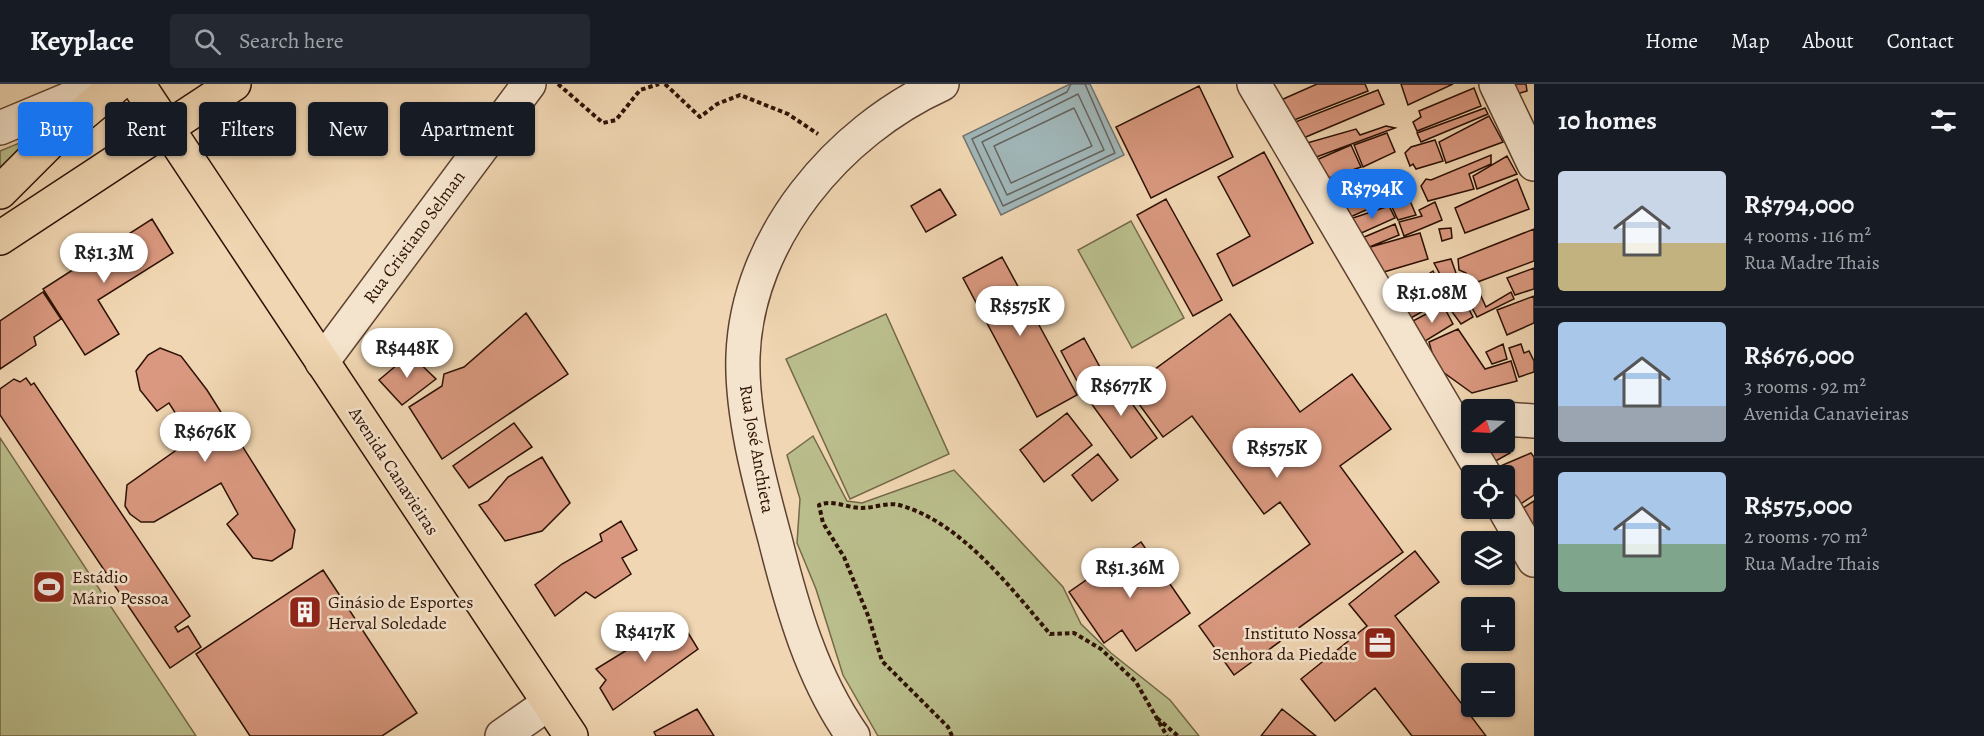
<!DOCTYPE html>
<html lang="en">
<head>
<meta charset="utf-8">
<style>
	body { margin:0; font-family:Alegreya,serif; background:#242831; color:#f1f3f6; height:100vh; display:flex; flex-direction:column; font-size:22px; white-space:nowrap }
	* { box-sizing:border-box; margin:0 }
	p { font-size:20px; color:#9ea1a6 }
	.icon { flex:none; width:33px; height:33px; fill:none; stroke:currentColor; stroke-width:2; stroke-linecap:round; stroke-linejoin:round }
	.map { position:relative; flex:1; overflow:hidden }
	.details { display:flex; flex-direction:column; background:#171b24; width:450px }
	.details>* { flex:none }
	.top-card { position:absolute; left:18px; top:18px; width:570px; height:54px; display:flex; gap:12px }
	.needle { width:39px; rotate:252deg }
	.controls { position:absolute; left:1461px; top:315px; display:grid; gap:12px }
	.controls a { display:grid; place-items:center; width:54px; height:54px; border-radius:6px; background:#171b24; box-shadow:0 2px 4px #0004; font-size:30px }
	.price { position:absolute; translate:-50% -51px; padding:0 14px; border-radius:21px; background:#fff; color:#222; font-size:20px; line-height:39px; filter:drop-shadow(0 2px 3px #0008) }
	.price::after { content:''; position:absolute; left:50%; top:36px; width:18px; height:14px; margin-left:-9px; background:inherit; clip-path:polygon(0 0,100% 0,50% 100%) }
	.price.active { background:#1a73e8; color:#fff }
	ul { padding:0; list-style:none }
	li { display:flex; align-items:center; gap:18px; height:150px; padding:0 24px }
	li+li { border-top:2px solid #363941 }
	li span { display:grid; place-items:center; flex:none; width:168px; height:120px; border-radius:6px; color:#555 }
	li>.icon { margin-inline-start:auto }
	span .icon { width:72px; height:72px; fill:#fffc; stroke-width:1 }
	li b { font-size:26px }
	h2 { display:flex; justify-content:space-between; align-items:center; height:72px; padding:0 24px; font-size:26px }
	.pill { padding:0 21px; border-radius:6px; background:#171b24; box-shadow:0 2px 4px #0004; font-size:21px; line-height:54px }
	.pill.active { background:#1a73e8; color:#fff }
	header { display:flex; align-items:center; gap:36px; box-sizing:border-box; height:84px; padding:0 30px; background:#171b24; border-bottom:2px solid #363941 }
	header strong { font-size:28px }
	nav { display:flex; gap:33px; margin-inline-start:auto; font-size:21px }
	.search { width:420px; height:54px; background:#242831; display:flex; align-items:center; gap:15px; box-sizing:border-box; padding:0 21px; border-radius:6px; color:#9ea1a6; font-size:22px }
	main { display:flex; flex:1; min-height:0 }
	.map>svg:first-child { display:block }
	.green { fill:#babe8c; stroke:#746848; stroke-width:1.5 }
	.water { fill:#a0b6b8; stroke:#727470; stroke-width:1.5 }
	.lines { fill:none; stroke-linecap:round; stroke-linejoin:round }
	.shore { stroke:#66645e; stroke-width:1.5 }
	.building { fill:#d9987f; stroke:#2d1104; stroke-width:1.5 }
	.minor-casing { stroke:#5e4230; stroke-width:36 }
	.major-casing { stroke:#2d1104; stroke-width:36 }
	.path { stroke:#2d1104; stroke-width:4; stroke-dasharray:4.5 3; stroke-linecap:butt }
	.minor { stroke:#f5e4cd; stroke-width:33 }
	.major { stroke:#f0d6b2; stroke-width:33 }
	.labels { text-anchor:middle; stroke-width:5; stroke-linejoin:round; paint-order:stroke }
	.street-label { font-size:18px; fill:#2d1104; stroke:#f5e4cd }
	.poi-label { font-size:18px; fill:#2d1104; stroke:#f5e4cd; text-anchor:start }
</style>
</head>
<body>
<header>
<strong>Keyplace</strong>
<div class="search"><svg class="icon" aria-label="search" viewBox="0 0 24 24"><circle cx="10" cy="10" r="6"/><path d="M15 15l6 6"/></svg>Search here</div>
<nav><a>Home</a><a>Map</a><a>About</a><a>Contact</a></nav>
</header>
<main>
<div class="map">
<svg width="1534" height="652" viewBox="0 0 1534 652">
	<rect width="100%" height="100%" fill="#f0d6b2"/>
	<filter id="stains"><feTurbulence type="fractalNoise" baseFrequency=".00333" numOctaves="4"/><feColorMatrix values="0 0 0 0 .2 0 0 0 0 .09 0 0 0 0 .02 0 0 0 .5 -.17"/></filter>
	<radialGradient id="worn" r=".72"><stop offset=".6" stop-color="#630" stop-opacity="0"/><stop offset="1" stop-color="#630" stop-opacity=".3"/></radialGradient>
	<!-- green -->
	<path class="green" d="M51 46 0 95V67Z
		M1131 137 1184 234 1132 264 1078 166Z
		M886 230 949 370 850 415 786 275Z
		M813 352 847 417 862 419 954 386 1063 503 1081 540 1111 569 1170 616 1199 652H878L843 591 816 505 797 459 800 415 787 371Z
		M0 354 196 652H0Z"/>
	<!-- water -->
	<path class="water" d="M1070 0H1090L1124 71 1001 131 963 52Z"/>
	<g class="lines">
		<!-- shore -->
		<path class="shore" d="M1071 0 1067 8 972 55 1003 122 1115 69 1085 0
			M1078 10 1104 66 1007 111 982 58Z
			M1074 24 1092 62 1011 99 994 62Z"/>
	</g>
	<!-- building -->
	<path class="building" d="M1317 0H1365L1368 7 1289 38 1281 16Z
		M1401 0H1453L1408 21Z
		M1501 0H1526L1527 7 1507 13Z
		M1199 2 1233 73 1151 114 1116 43Z
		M1474 4 1481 22 1417 47 1413 38 1421 33 1419 27Z
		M1378 6 1384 20 1301 55 1290 40Z
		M1485 24 1488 30 1421 58 1417 49Z
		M1489 32 1503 58 1446 79 1439 58Z
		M1386 42 1395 44 1311 75 1307 59 1356 45 1360 51Z
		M1387 49 1395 68 1363 83 1354 61Z
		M1435 56 1443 77 1416 85 1413 80 1410 82 1405 69 1411 63Z
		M1351 61 1361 83 1323 96 1314 77Z
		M1264 68 1313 159 1233 202 1217 170 1250 152 1218 93Z
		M1491 71V80L1469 90 1474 105 1428 117 1421 102 1426 95 1431 96Z
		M1507 72 1517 90 1477 105 1473 92Z
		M1359 89 1362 102 1335 114 1326 95Z
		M1401 92 1409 107 1348 134 1340 118Z
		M1517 95 1529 125 1465 149 1455 124Z
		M940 105 956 131 926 148 911 122Z
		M1408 112 1416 131 1398 136 1391 121Z
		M1166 115 1222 216 1193 232 1137 131Z
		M1435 118 1442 136 1404 152 1399 138 1422 132 1419 126Z
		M1389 122 1395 134 1357 151 1350 135Z
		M152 135 173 169 98 216 119 250 85 271 43 205Z
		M1395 140 1399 151 1367 164 1362 154Z
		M1451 144 1452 154 1442 157 1439 145Z
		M1534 145V177L1464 203 1466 189 1459 186 1458 175Z
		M1420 149 1428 175 1377 190 1367 164Z
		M1002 173 1077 311 1037 333 963 194Z
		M1451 175 1462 206 1450 209 1434 179Z
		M1534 184V205L1515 211 1507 194Z
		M1433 187 1447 214 1409 235 1395 213Z
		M43 208 61 235 34 253 36 261 0 285V237Z
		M1511 208 1514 215 1477 233 1470 220 1480 210 1486 223Z
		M1534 212V239L1507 251 1497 226Z
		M1464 216 1473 233 1461 240 1450 225Z
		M1443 221 1453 240 1422 259 1411 238Z
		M526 229 568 290 442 375 409 323 442 302 444 290 464 283Z
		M1230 230 1300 328 1352 290 1391 345 1340 382 1403 468 1234 591 1199 542 1310 460 1280 418 1264 430 1192 332 1163 353 1128 305Z
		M1458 245 1485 285 1511 277 1517 297 1472 309 1436 283 1429 258Z
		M1084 254 1107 296 1083 308 1061 267Z
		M1503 260 1507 275 1492 280 1486 268Z
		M1521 260 1524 269 1529 267 1534 277V288L1519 293 1509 264Z
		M160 264 181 272 207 306 295 446 292 464 272 477 253 474 227 440 238 430 221 399 154 438H141L130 430 125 422 127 401 192 355 169 319 157 327 140 306 136 287 148 271Z
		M410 270 436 295 402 321 379 296Z
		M1112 292 1157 354 1131 374 1085 311Z
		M26 294 31 301 34 299 190 532 175 543 178 548 188 542 201 563 170 584 0 331V305L14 295 20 298Z
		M1067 329 1092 361 1044 398 1020 366Z
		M514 339 532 363 469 404 453 382Z
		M1502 358 1510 369 1492 379 1480 366Z
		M1531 369 1534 373V411L1516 423 1504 406V392H1495L1491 386Z
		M1098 370 1118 396 1092 417 1072 391Z
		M542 373 570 419 542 447 505 457 479 421 488 417 508 393Z
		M1534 417V452L1517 428Z
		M621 437 637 466 622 474 631 490 595 514 586 508 555 532 535 501 562 480 602 457 600 450Z
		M1141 458 1190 529 1136 567 1122 546 1104 559 1069 508Z
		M1415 467 1439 498 1395 532 1486 652H1412L1375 604 1335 637 1301 595 1367 542 1349 520Z
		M323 486 417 629 382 652H250L196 570Z
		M679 534 698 565 613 626 600 604 606 596 596 585Z
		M697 625 714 652H656L654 648Z
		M1282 625 1316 652H1261Z"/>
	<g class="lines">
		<defs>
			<path id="minor" d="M1254 0 1485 392
				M1496 0 1534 80
				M0 44 105 0
				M322 278 529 0
				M1504 335 1534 337
				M1504 424 1534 476
				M502 652 549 619
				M853 652C812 594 792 523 775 455 760 399 741 330 743 272 747 154 838 47 942 0"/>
			<path id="major" d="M138 0 571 652
				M0 108 55 53 118 0
				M0 154 234 0"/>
		</defs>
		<!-- minor casing -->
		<use href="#minor" class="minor-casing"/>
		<!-- major casing -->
		<use href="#major" class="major-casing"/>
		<!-- path -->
		<path class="path" d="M558 0 603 39 616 36 640 6 659 0
			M665 0 700 33 717 20 740 11 788 30 818 50
			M1157 634 1178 652
			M952 652 948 643 882 577 869 534 844 473 823 439 819 421C832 415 847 424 862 424 874 424 888 418 899 421 960 437 1011 504 1050 550L1074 549 1101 565 1136 598 1167 652"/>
		<!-- minor -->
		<use href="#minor" class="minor"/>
		<!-- major -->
		<use href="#major" class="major"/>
	</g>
	<!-- icons -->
	<defs>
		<symbol id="stadium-square" viewBox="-11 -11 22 22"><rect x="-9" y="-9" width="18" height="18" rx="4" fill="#8f2418" stroke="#f5e4cd"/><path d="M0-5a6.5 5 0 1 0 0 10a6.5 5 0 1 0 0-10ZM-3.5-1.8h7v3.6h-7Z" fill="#fff"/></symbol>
		<symbol id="building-square" viewBox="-11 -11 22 22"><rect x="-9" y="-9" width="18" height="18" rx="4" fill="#8f2418" stroke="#f5e4cd"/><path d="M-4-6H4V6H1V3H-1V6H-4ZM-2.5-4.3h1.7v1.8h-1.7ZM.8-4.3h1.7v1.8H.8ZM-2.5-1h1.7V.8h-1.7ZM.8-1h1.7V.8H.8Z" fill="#fff"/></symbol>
		<symbol id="office-square" viewBox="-11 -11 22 22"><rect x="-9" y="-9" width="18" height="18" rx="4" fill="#8f2418" stroke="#f5e4cd"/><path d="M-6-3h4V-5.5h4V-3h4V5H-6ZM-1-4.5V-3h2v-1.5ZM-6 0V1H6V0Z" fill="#fff"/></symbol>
	</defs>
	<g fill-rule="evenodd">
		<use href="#stadium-square" x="30" y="484" width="38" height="38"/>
		<use href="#building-square" x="286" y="509" width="38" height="38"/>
		<use href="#office-square" x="1361" y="540" width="38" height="38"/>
	</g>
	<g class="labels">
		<!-- street labels -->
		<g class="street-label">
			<text transform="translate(414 153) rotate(-54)" y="6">Rua Cristiano Selman</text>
			<text transform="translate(757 365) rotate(80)" y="6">Rua José Anchieta</text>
			<text transform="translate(394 387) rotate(57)" y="6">Avenida Canavieiras</text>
		</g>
		<!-- poi labels -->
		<g class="poi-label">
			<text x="72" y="499">Estádio<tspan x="72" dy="21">Mário Pessoa</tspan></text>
			<text x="328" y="524">Ginásio de Esportes<tspan x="328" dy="21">Herval Soledade</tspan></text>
			<text x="1357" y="555" text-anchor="end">Instituto Nossa<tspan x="1357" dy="21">Senhora da Piedade</tspan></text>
		</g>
	</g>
	<rect width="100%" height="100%" filter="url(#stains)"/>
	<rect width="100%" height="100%" fill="url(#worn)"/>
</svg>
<div class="controls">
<a><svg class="needle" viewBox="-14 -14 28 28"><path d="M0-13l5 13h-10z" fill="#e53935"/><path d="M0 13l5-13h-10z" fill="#9ea1a6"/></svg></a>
<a><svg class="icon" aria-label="locate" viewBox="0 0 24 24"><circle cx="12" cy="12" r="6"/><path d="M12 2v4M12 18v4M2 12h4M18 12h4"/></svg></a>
<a><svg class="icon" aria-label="layers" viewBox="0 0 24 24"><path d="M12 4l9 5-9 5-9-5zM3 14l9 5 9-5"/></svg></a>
<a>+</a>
<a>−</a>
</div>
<b class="price active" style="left:1372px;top:136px">R$794K</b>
<b class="price" style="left:104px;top:200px">R$1.3M</b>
<b class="price" style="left:1432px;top:240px">R$1.08M</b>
<b class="price" style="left:1020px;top:253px">R$575K</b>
<b class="price" style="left:407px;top:295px">R$448K</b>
<b class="price" style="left:1121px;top:333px">R$677K</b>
<b class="price" style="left:205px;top:379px">R$676K</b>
<b class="price" style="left:1277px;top:395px">R$575K</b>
<b class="price" style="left:1130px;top:515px">R$1.36M</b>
<b class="price" style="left:645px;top:579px">R$417K</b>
<div class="top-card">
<a class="pill active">Buy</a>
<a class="pill">Rent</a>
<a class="pill">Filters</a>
<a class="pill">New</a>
<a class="pill">Apartment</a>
</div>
</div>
<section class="details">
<h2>10 homes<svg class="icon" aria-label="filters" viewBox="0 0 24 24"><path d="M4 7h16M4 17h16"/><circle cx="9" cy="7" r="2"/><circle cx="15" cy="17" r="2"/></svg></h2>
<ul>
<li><span style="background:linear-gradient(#c9d6e8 60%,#c2b280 0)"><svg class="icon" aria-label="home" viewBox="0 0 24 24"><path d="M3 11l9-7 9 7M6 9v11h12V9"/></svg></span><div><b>R$794,000</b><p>4 rooms · 116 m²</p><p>Rua Madre Thais</p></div></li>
<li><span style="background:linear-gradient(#a9c7e8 70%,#9aa5b1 0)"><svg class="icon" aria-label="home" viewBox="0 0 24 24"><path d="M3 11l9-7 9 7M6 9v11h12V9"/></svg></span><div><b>R$676,000</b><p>3 rooms · 92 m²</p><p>Avenida Canavieiras</p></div></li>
<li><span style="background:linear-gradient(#a9c7e8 60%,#7fa58c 0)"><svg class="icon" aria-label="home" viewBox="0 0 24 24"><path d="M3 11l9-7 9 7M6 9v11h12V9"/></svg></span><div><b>R$575,000</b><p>2 rooms · 70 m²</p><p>Rua Madre Thais</p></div></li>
</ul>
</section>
</main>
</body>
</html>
